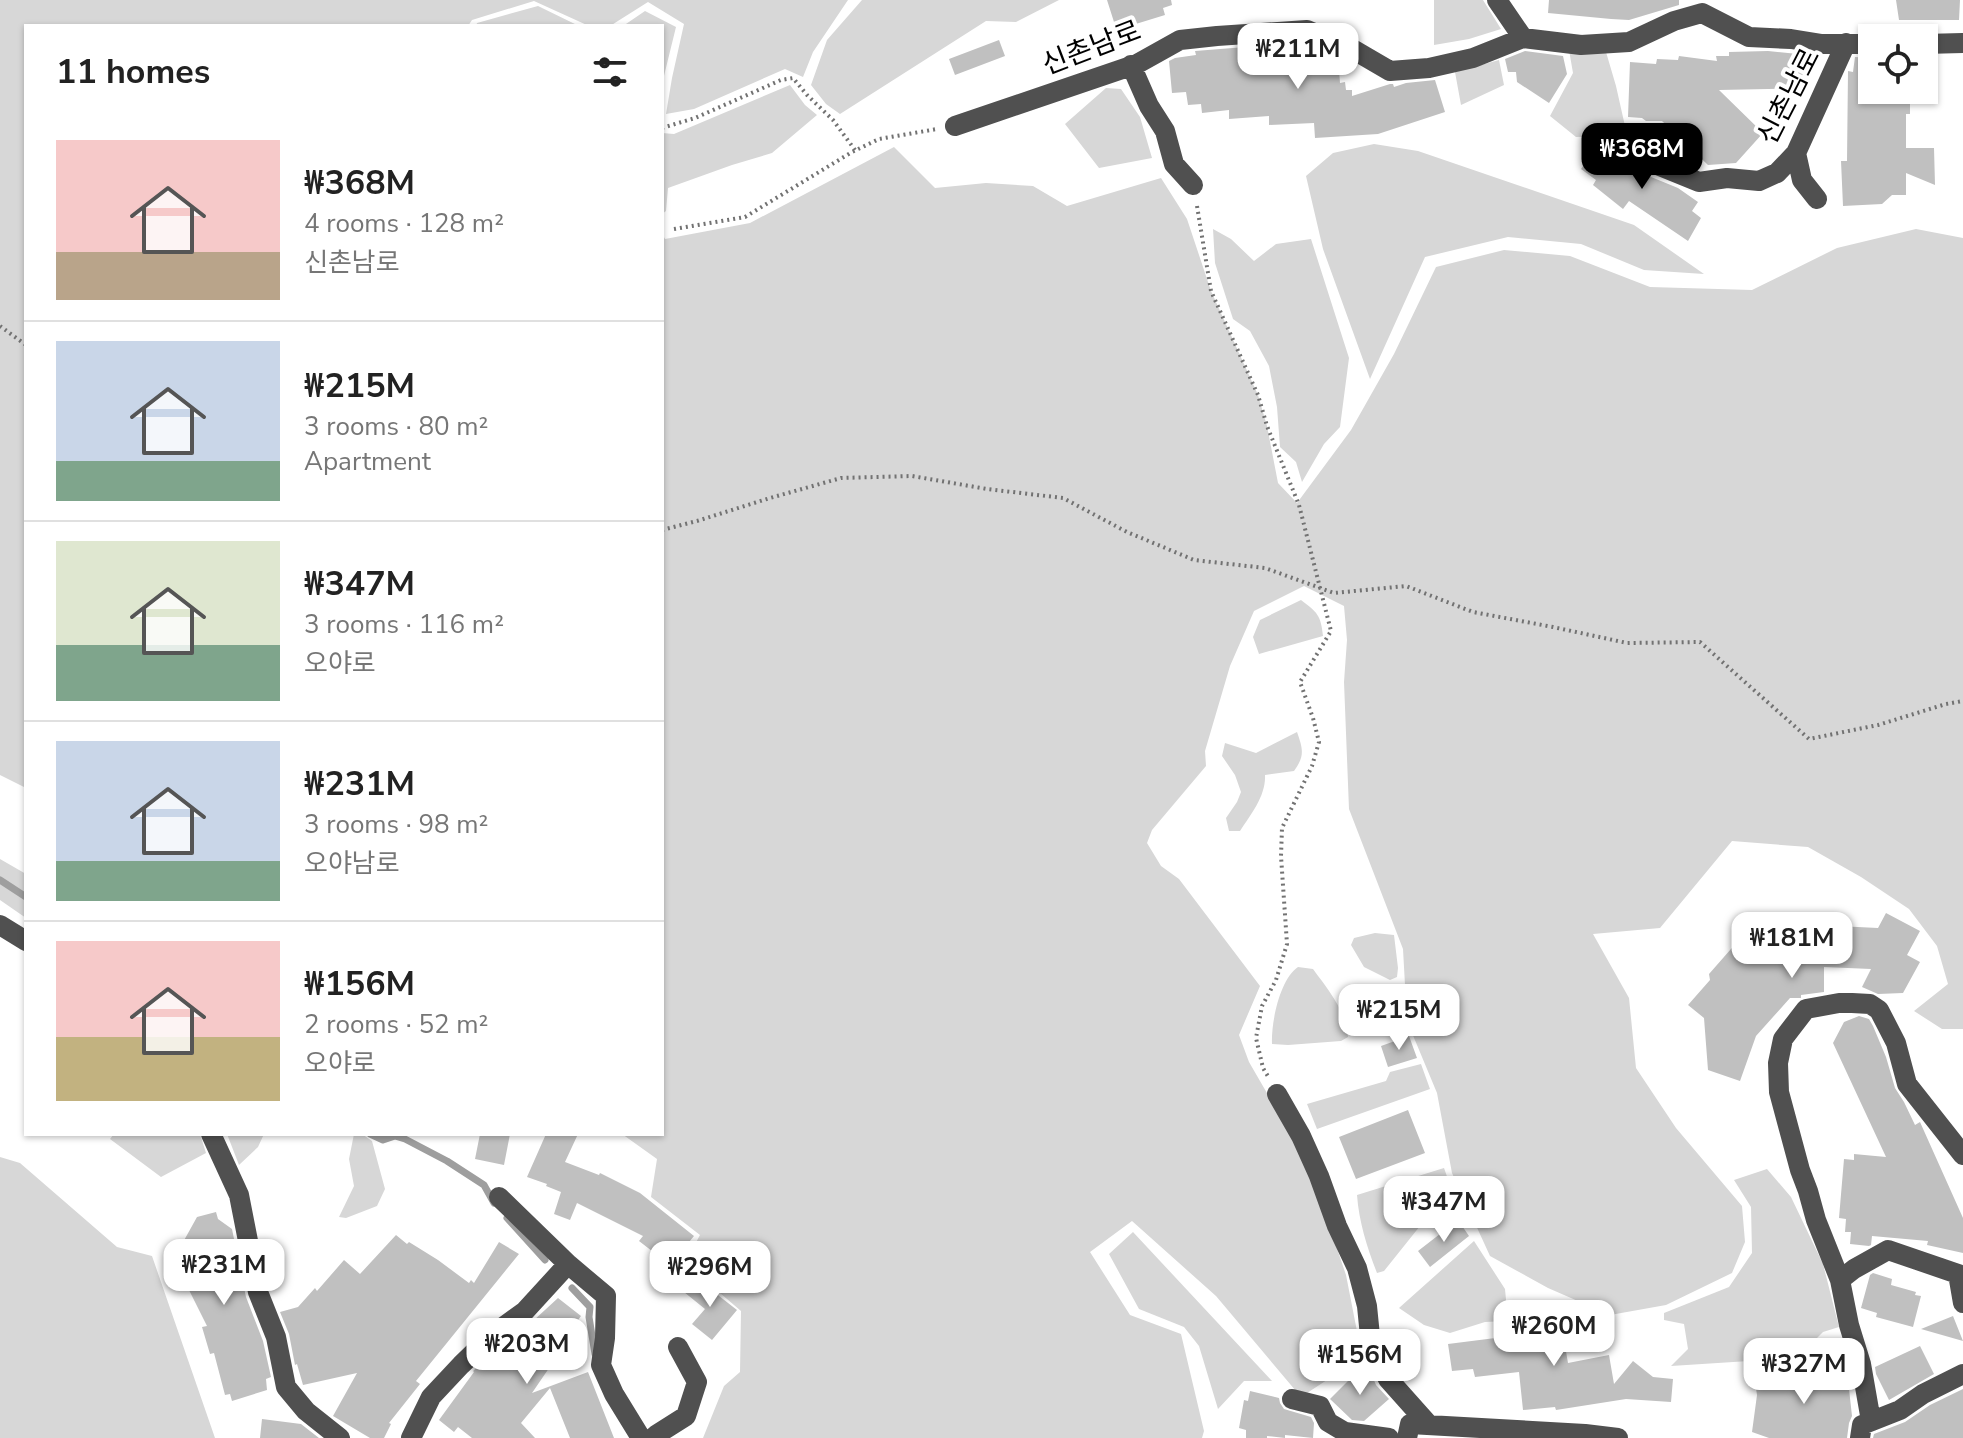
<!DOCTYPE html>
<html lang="en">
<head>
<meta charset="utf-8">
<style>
	body { margin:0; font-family:"Nunito Sans","Noto Sans KR",sans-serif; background:#f6f6f6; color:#222; height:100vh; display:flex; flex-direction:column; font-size:30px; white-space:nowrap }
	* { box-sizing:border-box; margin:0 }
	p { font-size:26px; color:#767676 }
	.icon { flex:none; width:44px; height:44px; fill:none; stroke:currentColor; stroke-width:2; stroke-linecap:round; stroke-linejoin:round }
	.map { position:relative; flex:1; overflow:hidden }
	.details { position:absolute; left:24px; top:24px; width:640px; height:1112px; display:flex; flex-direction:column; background:#fff; border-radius:0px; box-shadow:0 2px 6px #0004 }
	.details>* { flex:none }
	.fabs { position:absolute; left:1858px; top:24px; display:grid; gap:16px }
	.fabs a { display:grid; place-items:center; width:80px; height:80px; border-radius:0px; background:#fff; box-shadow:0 2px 6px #0004; font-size:40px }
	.price { position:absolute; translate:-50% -68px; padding:0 18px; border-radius:16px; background:#fff; color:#222; font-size:26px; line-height:52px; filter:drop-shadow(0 2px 4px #0008) }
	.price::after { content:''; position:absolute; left:50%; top:48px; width:24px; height:18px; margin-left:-12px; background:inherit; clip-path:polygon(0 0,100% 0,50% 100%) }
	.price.current { background:#000; color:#fff }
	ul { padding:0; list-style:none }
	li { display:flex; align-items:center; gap:24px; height:200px; padding:0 32px }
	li+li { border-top:2px solid #e0e0e0 }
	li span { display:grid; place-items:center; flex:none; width:224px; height:160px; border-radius:0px; color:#555 }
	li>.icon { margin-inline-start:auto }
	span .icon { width:96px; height:96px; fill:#fffc; stroke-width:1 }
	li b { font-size:34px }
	h2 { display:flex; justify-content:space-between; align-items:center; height:96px; padding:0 32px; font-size:34px }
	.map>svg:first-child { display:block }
	.green { fill:#d7d7d7 }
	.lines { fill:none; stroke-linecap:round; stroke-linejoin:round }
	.stream { stroke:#9e9e9e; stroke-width:7 }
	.building { fill:#c0c0c0 }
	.path { stroke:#727272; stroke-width:4; stroke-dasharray:2 4; stroke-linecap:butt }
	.minor { stroke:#505050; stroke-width:20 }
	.labels { text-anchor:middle; stroke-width:8; stroke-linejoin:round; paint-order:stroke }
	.street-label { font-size:28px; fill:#000; stroke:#fff }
</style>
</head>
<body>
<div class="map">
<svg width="1963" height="1438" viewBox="0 0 1963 1438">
	<rect width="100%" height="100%" fill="#fff"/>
	<!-- green -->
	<path class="green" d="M0 0H848L813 52 803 77 785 69 694 109 666 114 672 78 684 24 648 2 610 26H589L534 1 472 20 468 26H26V788L0 775Z
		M862 0H1059L1016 22 986 21 840 114 826 104 811 85 827 40Z
		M1434 0H1483L1501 29 1469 39 1434 45Z
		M538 6 579 26H476L477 23Z
		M645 11 676 27 662 84V26H623Z
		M1569 50 1606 52 1616 86 1627 135 1576 137 1550 116 1573 73Z
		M1499 60 1504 85 1461 105 1455 72Z
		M790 85 805 105 817 115 772 153 732 165 668 188 666 211 662 214V133L674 134Z
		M1106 88 1121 89 1140 117 1152 158 1099 168 1065 124Z
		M1374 144 1418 151 1634 225 1704 274 1644 270 1581 244 1508 237 1425 257 1370 379 1323 249 1306 176 1333 153Z
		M894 147 935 188 986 183 1033 186 1067 206 1161 178 1187 219 1211 291 1258 395 1267 426 1278 483 1297 503 1351 430 1394 354 1436 267 1504 250 1570 256 1650 287 1752 290 1837 248 1916 229 1963 238V1029H1942L1914 1011 1948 984 1937 946 1909 909 1861 877 1808 847 1732 841 1660 928 1593 934 1629 998 1636 1068 1676 1128 1742 1206 1745 1242 1732 1273 1666 1305 1610 1315 1548 1288 1490 1256 1452 1173 1437 1093 1407 1021 1403 949 1349 809 1344 682 1347 640 1344 606 1304 586 1254 611 1230 666 1205 751 1206 766 1152 830 1147 843 1161 866 1179 879 1260 986 1239 1035 1249 1062 1309 1166 1346 1275 1362 1357 1301 1397 1216 1296 1132 1221 1090 1252 1130 1315 1181 1334 1204 1431 1202 1438H703L724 1386 740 1372 741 1311 685 1263 700 1235 651 1197 657 1159 622 1134H662V233L665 239 750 223Z
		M1213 229 1231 239 1254 261 1276 244 1311 239 1349 358 1340 427 1324 444 1302 482 1296 462 1280 447 1277 407 1269 366 1250 331 1233 319 1215 263Z
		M1301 600C1317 612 1321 615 1323 636L1259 654 1253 637 1260 620Z
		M1297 732C1303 749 1305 756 1294 771L1265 775C1266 796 1251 814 1240 831H1229L1226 818 1237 802 1241 792 1235 775 1222 756 1225 743 1256 753Z
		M0 859 26 874V918L0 900Z
		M1375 933 1394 935 1398 968 1397 977 1390 980 1364 967 1351 945 1354 938Z
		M1298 967 1313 969C1329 991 1345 1009 1348 1037L1341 1041 1288 1045 1272 1044C1271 1022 1280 979 1298 967Z
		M1421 1064 1430 1089 1317 1129 1307 1104 1386 1081 1390 1072Z
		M114 1134H200L206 1153 161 1177 110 1139Z
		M227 1134H264L258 1147 239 1165Z
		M354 1134H362L372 1141 385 1189 377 1206 346 1218 339 1217 354 1186 349 1159Z
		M0 1157 20 1163 117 1247 152 1256 215 1438H0Z
		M1444 1168 1456 1202 1420 1226 1384 1271 1377 1273C1367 1247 1359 1222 1357 1195Z
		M1767 1169 1791 1197 1823 1264 1839 1327 1823 1332 1797 1358 1671 1366 1688 1349 1684 1324 1664 1320V1313L1729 1287 1752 1253 1751 1207 1734 1180Z
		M1133 1232 1272 1381H1244L1218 1409 1199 1346 1184 1327 1139 1309 1109 1254Z
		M1474 1241 1505 1289 1508 1321 1485 1322 1450 1333 1424 1325 1399 1308Z"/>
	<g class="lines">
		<!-- stream -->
		<path class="stream" d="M0 880 26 897
			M370 1134 383 1140 395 1136 405 1139 447 1161 484 1185 494 1203
			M507 1218 545 1260
			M572 1288 590 1307 589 1317 595 1354"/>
	</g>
	<!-- building -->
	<path class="building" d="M1107 0H1171L1172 5 1163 8 1165 15 1126 27 1124 19 1114 22Z
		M1549 0H1679V5L1629 20 1611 19 1548 13Z
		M1896 0H1960L1959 20H1899Z
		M999 40 1005 56 955 75 949 59Z
		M1258 46V48L1298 46 1299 51 1320 50 1338 57 1340 83 1345 82 1346 90H1352V96L1390 84H1393L1394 87 1406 83 1435 80 1445 112 1378 134 1315 138 1314 123 1269 125V116L1229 119V110L1202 113 1201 104 1188 105 1186 92 1172 93 1169 61 1175 58 1196 55 1195 51Z
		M1525 51 1563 56 1567 74 1549 103 1517 82 1516 72H1508L1505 59Z
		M1768 51 1808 55 1809 88 1719 90 1763 133 1736 163 1708 165 1662 121H1646L1642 118 1628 117 1630 62 1656 64 1657 59 1678 60 1679 56 1717 61 1716 56H1729V52Z
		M1855 57 1872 58V97H1910V114H1906V148H1934L1935 185 1906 173V195H1892L1882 204 1843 206 1841 161H1847L1848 71 1853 72Z
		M1600 145H1608L1627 159 1629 165 1634 170 1678 188 1698 202 1692 211 1701 218 1688 241 1629 201 1623 209 1593 185 1596 180 1581 169 1596 148 1597 149Z
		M1886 913 1920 931 1907 955 1920 962 1903 993 1878 994 1862 987 1871 969 1824 967V992L1801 995V998H1790L1756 1036 1740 1081 1708 1070 1704 1018 1688 1005 1710 980 1709 974 1745 933H1777V930H1837V926L1878 928Z
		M1859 1016 1869 1019 1873 1026 1886 1057 1895 1088 1904 1102 1915 1125 1920 1122 1963 1218V1253L1927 1245 1928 1241 1872 1236 1871 1245 1869 1246 1850 1244 1851 1232H1845L1846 1219 1839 1218 1844 1159 1854 1160V1154L1886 1157 1833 1043 1844 1022Z
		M1409 1036 1417 1058 1388 1067 1381 1046Z
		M1408 1110 1425 1153 1356 1179 1339 1137Z
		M480 1134H510L504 1165 475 1159Z
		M546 1134H578L565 1162 599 1175 600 1173 640 1193 694 1236 670 1265 639 1241 643 1236 577 1203 570 1220 554 1214 561 1192 546 1186 547 1184 527 1177Z
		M216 1212 218 1219 232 1229 237 1254 234 1255 240 1268 246 1297 263 1341 271 1377 266 1379 267 1390 232 1401 230 1394 225 1395 214 1353 210 1354 202 1327 207 1326 183 1278 177 1253 197 1217Z
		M1458 1220 1469 1236 1430 1267 1418 1251Z
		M396 1235 407 1244 409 1242 438 1260 469 1283 471 1280 474 1283 499 1242 519 1254 416 1381 420 1384 389 1423 391 1424 384 1438H370L333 1416 357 1373 303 1385 297 1364 295 1365 289 1334 280 1312 298 1307 315 1288 317 1291 344 1260 360 1274Z
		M1873 1273 1892 1279 1891 1285 1916 1292 1915 1295 1921 1296 1913 1327 1876 1317 1877 1313 1861 1308 1870 1275Z
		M696 1278 737 1310 712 1340 692 1324 705 1309 684 1292Z
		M558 1298 581 1316 570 1331 573 1333 532 1393 588 1372 614 1438H570L550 1388 521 1423 535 1438H472L458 1427 454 1432 439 1420 474 1372 473 1371 500 1346 504 1349 513 1336 533 1321Z
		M1549 1305 1554 1342 1564 1340 1568 1363 1609 1355 1614 1384 1633 1361 1653 1377 1673 1379 1671 1402 1626 1399 1556 1410 1555 1407 1523 1410 1519 1372 1475 1377 1473 1369 1452 1371 1448 1344 1519 1335 1516 1309Z
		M1953 1316 1963 1341 1921 1329Z
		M1920 1346 1934 1374 1889 1400 1876 1374 1875 1367Z
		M1369 1368 1376 1385 1389 1399 1364 1421 1352 1420 1330 1399 1356 1373 1360 1376Z
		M1815 1371 1816 1374 1847 1371 1852 1416 1849 1423 1847 1438H1769L1752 1432 1757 1395 1755 1382Z
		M1963 1389V1438H1873L1874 1434 1905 1422 1930 1405Z
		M1250 1391 1279 1398 1280 1403 1284 1409 1311 1417 1314 1423 1313 1438 1285 1435V1438L1267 1436V1438H1246V1430L1239 1428 1244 1400 1248 1401Z
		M262 1419 301 1424 319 1438H260Z"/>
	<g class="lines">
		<!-- path -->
		<path class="path" d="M662 128 695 118 781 80 793 78 807 95 833 120 855 150
			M1197 206 1211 291 1258 395 1267 426 1299 505 1331 631 1300 682 1313 718 1319 742 1312 766 1282 828 1281 856 1287 944 1276 980 1262 1006 1256 1038 1263 1068 1269 1078
			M674 229 745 217 852 152 879 139 937 129
			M0 326 26 345
			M662 530 697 521 770 498 841 478 912 476 987 489 1063 498 1127 532 1194 560 1265 568 1334 593 1406 586 1473 612 1553 627 1627 643 1700 642 1809 739 1878 725 1946 704 1963 701"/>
		<!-- minor -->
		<path class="minor" d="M1497 0 1523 38
			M1924 44 1963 43
			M1131 65 1149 106 1165 131 1174 164 1193 185
			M955 126 1137 64 1180 40 1217 36 1307 30 1354 50 1390 71 1429 68 1473 58 1523 38 1581 45 1629 42 1674 21 1702 13 1749 37 1791 39 1822 44H1872
			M1796 153 1802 180 1817 199
			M1640 158 1699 182 1727 178 1759 181 1777 173 1796 153 1846 43
			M0 925 26 941
			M1277 1094 1301 1136 1319 1176 1337 1226 1357 1268 1367 1306 1370 1336 1380 1362 1388 1379 1429 1425
			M211 1134 239 1195 258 1292 276 1337 286 1387 306 1411 340 1438
			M499 1197 568 1264 606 1296 605 1338 601 1365 614 1394 641 1438
			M1958 1274 1963 1303
			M1840 1280 1854 1269 1888 1250 1958 1274
			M1292 1399 1320 1406 1328 1422 1345 1432 1389 1438
			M1871 1421 1861 1364 1849 1325 1840 1280 1816 1220 1808 1191 1800 1170 1779 1092 1778 1063 1783 1039 1806 1009 1839 1003H1852L1870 1004 1879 1010 1896 1043 1907 1084 1963 1155
			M411 1438 431 1397 461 1365 492 1335 525 1311 568 1264
			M655 1438 656 1435 686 1416 697 1382 678 1347
			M1407 1438 1410 1424 1585 1434 1618 1438
			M1860 1438 1862 1425 1900 1410 1923 1394 1963 1374"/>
	</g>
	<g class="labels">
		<!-- street labels -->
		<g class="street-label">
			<text transform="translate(1091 47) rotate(-21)" y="10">신촌남로</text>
			<text transform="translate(1788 96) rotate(-63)" y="10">신촌남로</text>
		</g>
	</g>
</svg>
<div class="fabs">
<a><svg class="icon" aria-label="locate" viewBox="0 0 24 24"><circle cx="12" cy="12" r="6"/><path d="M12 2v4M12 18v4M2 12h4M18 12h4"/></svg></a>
</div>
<b class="price" style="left:1298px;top:91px">₩211M</b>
<b class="price current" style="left:1642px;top:191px">₩368M</b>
<b class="price" style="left:1792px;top:980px">₩181M</b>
<b class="price" style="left:1399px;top:1052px">₩215M</b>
<b class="price" style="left:1444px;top:1244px">₩347M</b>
<b class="price" style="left:224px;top:1307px">₩231M</b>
<b class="price" style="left:710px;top:1309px">₩296M</b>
<b class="price" style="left:1554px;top:1368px">₩260M</b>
<b class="price" style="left:527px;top:1386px">₩203M</b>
<b class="price" style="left:1360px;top:1397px">₩156M</b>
<b class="price" style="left:1804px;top:1406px">₩327M</b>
<section class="details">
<h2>11 homes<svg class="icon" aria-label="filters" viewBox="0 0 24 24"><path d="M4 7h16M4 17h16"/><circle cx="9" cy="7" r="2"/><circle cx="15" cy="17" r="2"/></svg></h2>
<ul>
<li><span style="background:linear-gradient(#f6c9c9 70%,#b9a48a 0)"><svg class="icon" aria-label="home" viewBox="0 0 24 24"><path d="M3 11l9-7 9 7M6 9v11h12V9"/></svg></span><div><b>₩368M</b><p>4 rooms · 128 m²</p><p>신촌남로</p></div></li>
<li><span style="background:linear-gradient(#c9d6e8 75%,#7fa58c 0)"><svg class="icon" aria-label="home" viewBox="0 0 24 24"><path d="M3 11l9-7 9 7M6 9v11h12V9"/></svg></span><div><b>₩215M</b><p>3 rooms · 80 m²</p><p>Apartment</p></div></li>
<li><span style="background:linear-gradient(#dfe7d0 65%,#7fa58c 0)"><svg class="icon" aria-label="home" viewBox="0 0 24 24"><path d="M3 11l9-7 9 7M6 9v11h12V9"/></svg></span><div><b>₩347M</b><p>3 rooms · 116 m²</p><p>오야로</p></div></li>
<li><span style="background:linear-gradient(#c9d6e8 75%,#7fa58c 0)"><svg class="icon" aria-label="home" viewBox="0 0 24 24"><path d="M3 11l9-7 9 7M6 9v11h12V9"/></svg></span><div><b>₩231M</b><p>3 rooms · 98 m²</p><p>오야남로</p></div></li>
<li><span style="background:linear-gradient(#f6c9c9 60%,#c2b280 0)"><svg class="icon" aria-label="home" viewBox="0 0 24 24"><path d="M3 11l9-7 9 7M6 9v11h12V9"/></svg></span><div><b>₩156M</b><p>2 rooms · 52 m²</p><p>오야로</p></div></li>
</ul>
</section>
</div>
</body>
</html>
